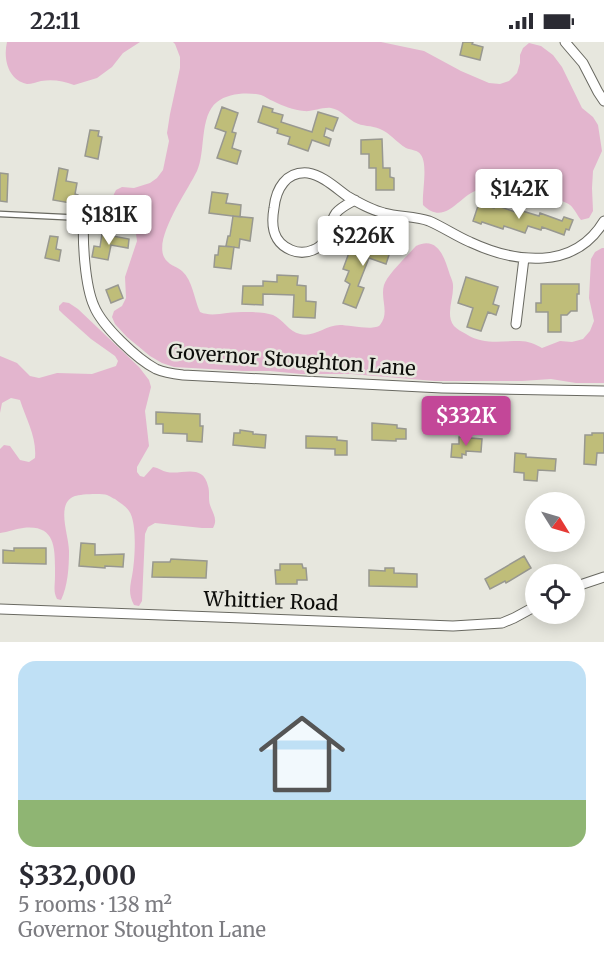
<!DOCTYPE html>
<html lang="en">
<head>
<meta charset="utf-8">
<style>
	body { margin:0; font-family:Merriweather,serif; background:#f7f7f7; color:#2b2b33; height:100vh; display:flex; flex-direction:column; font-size:22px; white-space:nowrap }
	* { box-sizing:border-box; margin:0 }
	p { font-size:20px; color:#7c7c81 }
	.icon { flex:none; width:33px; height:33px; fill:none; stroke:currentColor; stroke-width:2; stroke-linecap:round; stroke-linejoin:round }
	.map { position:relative; height:600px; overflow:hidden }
	.panel { display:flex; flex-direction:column; background:#fff; flex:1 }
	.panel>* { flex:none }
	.needle { width:39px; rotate:127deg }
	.buttons { position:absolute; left:525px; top:450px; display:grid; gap:12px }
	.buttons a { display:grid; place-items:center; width:60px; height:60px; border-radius:50%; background:#fff; box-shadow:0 3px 15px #0003; font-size:30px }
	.price { position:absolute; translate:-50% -51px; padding:0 14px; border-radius:6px; background:#fff; color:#222; font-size:20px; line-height:39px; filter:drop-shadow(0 2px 3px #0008) }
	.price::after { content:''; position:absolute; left:50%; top:36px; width:18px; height:14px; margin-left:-9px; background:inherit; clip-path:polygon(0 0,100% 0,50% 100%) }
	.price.current { background:#c34798; color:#fff }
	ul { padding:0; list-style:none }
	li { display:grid; align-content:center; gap:12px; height:318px; padding:0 18px }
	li+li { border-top:2px solid #e1e1e2 }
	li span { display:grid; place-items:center; height:186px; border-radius:18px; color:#555 }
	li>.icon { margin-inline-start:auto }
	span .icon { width:108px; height:108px; fill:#fffc; stroke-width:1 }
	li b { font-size:26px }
	.status { display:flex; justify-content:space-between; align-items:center; height:42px; padding:0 30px; background:#fff; direction:ltr }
	.status svg { height:16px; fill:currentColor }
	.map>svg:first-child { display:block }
	.green { fill:#e3b5ce }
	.building { fill:#bfbd79; stroke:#989890; stroke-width:1.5 }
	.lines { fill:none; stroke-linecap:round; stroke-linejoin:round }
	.service-casing { stroke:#696961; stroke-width:7 }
	.minor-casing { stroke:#696961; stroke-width:11 }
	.service { stroke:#fff; stroke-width:4.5 }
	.minor { stroke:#fff; stroke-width:9 }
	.labels { text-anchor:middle; stroke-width:5; stroke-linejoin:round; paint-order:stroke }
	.street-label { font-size:20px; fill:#0d0d0a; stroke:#e7e7de }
</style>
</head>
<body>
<div class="status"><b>22:11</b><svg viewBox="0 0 49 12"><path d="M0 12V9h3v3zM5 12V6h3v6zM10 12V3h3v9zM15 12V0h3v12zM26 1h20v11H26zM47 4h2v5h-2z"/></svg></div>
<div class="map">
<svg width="604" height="600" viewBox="0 0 604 600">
	<rect width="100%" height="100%" fill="#e7e7de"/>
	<!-- green -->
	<path class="green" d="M7 0H140L123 11 112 25 97 36 74 43C63 39 53 37 41 39 36 40 32 42 27 42 8 38 3 17 7 0Z
		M173 0H381L424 9 461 29 489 41 500 42 509 39 517 31 520 21V13L523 6 529 1 541 4 553 13 562 25 582 66 593 75 598 83 602 109 593 129 592 146 593 169 589 176 581 178C577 173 574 166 570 163 561 156 540 156 529 154 514 151 498 145 483 147 461 148 447 187 423 163 422 150 428 123 421 113 418 108 411 108 406 106 396 100 390 91 380 87 371 83 363 85 354 80 346 75 341 68 331 66 322 65 312 70 304 69 294 68 282 64 273 59 269 58 265 54 261 53 248 50 228 51 217 60 199 74 206 110 197 129 188 148 154 195 164 215 168 223 176 224 182 229 193 239 194 257 200 270 209 274 218 272 227 271 240 270 262 269 273 273 283 277 289 290 300 292 313 296 326 283 340 283 348 283 375 289 380 283 390 271 380 257 384 243 387 233 408 213 416 204 437 194 444 214 449 230 450 234 453 239 453 243 454 257 445 272 454 284 457 287 462 290 466 292 483 303 501 299 520 299 528 299 535 302 542 306L560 299 572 300 583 297 590 289 594 279 589 256 591 217 595 210 602 206H604V341H576L551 337 522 339H435L351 332H301L270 329H243L174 325 162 321 150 314 127 295 115 282 112 275 114 269 122 264 126 256 125 235 137 199 136 192 123 178 113 154 116 148 122 145 134 146 150 141 157 136 163 128 169 99 167 91 170 72 180 26V15L175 2Z
		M63 260 69 261 78 267 139 325 149 338 151 345 145 369 149 404 137 425V430L140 434 144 435 153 425C159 426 162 429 167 430 182 433 203 421 208 444 210 450 208 457 210 463 213 472 218 477 213 486H202L155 481 148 485 145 492 142 559 139 564 134 563C127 550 131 542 133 528 135 514 137 480 129 469 126 464 120 461 115 457 114 457 108 453 107 453 102 451 80 452 75 454 55 461 69 493 69 509 69 524 68 544 61 558L57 557C53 550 55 543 55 534 55 508 57 482 23 486 15 487 8 490 0 491V407L4 403 10 404 20 418 29 420 35 416C37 395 26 377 20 358L11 356 2 361 0 371V314L17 321 30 334 39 336 57 331 92 332 116 324 118 319 115 314 91 297 63 272 59 268V264Z"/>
	<!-- building -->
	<path class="building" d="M463 0H473L472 2 483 5 480 18 460 13Z
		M263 64 273 67 272 70 283 73 281 80 312 90 318 70 338 76 333 89 326 86 324 94 331 97 329 104 312 98 308 109 288 102 290 95 277 91 278 87 258 80Z
		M222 65 238 71 232 90 236 91 232 106 241 109 237 122 217 116 226 90 215 86Z
		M90 88 99 89 98 94 102 95 98 117 85 114Z
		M382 97 383 126H390V135L394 136V148H376V126H369V112H361V98Z
		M59 126 68 128 66 139 77 141 75 152 78 153 76 162 53 158Z
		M0 131 8 132 7 160 0 159Z
		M212 150 228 152 226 161 241 163 240 175 209 171Z
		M479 161 494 166 495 163 518 171 519 168 539 174 540 171 562 179 564 175 573 178 569 188 566 187 564 193 542 185 541 188 528 184 525 191 504 184 503 187 482 180 481 182 473 179Z
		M233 174 253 176 250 199 240 197 239 206 226 204 228 194H230Z
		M102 192 129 197 128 206 111 203 108 218 92 215 94 204 100 205Z
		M50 194 58 195 56 207 61 208 59 219 45 216Z
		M380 196 393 201 386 222 369 216 358 244 364 246 356 266 343 261 350 242 345 239 349 229 343 227 350 208 358 211 362 200 376 205Z
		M219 204 234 205 231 227 214 225 215 213H218Z
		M277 233 298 234 297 243 306 244V259L316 260 315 276 293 275 294 253 263 252V263L242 262 243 244H263V239L277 240Z
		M466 235 498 245 493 262 499 264 496 273 488 270 481 289 467 285 473 266 458 261Z
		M541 242H579V252H577V269H571L567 273H561V290H548V270H536V261H541Z
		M118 243 123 256 111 261 106 248Z
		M156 370 200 372V384H203L202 400 187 399V392L163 391V382H156Z
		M372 381 397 383V386L406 387V397H396V399L372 398Z
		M240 388 253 390V392L266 393 265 406 233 403 234 391H240Z
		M592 391H604V411H597L596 423 584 422 585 393H592Z
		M306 394 337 395V398L347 399V413H335V407L306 406Z
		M459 395 482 397 481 410 466 409V413L462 412V416L451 415 452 402H459Z
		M515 411 526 412V415L556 417 555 429 538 428 537 439 524 438V431L514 430Z
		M81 501 95 502V513L124 512 123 525 105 524V526L79 524Z
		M14 506H46V522L3 521V508L14 509Z
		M524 514 531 526 506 541 505 539 490 547 485 537Z
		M171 517 207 519 206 536 152 535 153 520H170Z
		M280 522H302L303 526H306L307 538H297V542H276L275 528H280Z
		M385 526H394V531L417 532V545L369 544V528L385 529Z"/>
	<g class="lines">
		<defs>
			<path id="service" d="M0 172 84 176"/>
			<path id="minor" d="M565 0 583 21 598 50 604 59
				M355 158C348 162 341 165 336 171 327 184 330 202 313 208 306 211 298 211 291 208 272 200 271 183 274 166 276 147 286 129 308 131 322 133 336 146 347 154 359 161 371 168 384 171 399 175 415 174 429 179 443 185 456 194 470 200 515 221 574 229 604 179
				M84 176C82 198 85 244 94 264 102 284 137 317 156 327 165 331 174 332 183 333L442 346 604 349
				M516 282 524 216
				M574 545 604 535
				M0 567 453 584 502 581 514 576 536 564"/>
		</defs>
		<!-- service casing -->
		<use href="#service" class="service-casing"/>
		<!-- minor casing -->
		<use href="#minor" class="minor-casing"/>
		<!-- service -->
		<use href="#service" class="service"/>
		<!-- minor -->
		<use href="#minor" class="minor"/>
	</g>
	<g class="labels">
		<!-- street labels -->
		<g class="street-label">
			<text transform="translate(292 318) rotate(4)" y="7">Governor Stoughton Lane</text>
			<text transform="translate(271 559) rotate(2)" y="7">Whittier Road</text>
		</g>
	</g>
</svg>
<div class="buttons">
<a><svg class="needle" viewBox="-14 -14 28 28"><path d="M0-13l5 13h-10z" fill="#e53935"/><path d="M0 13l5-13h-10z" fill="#7c7c81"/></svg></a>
<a><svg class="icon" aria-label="locate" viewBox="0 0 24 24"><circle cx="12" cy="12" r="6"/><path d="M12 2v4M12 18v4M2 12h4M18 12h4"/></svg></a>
</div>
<b class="price" style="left:519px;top:178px">$142K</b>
<b class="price" style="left:109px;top:204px">$181K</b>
<b class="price" style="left:363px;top:225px">$226K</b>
<b class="price current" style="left:466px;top:405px">$332K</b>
</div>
<section class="panel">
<ul>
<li><span style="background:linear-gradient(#bfe0f5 75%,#8fb573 0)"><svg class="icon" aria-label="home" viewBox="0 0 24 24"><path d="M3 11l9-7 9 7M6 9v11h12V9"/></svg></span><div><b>$332,000</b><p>5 rooms · 138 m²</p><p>Governor Stoughton Lane</p></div></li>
</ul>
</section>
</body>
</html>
